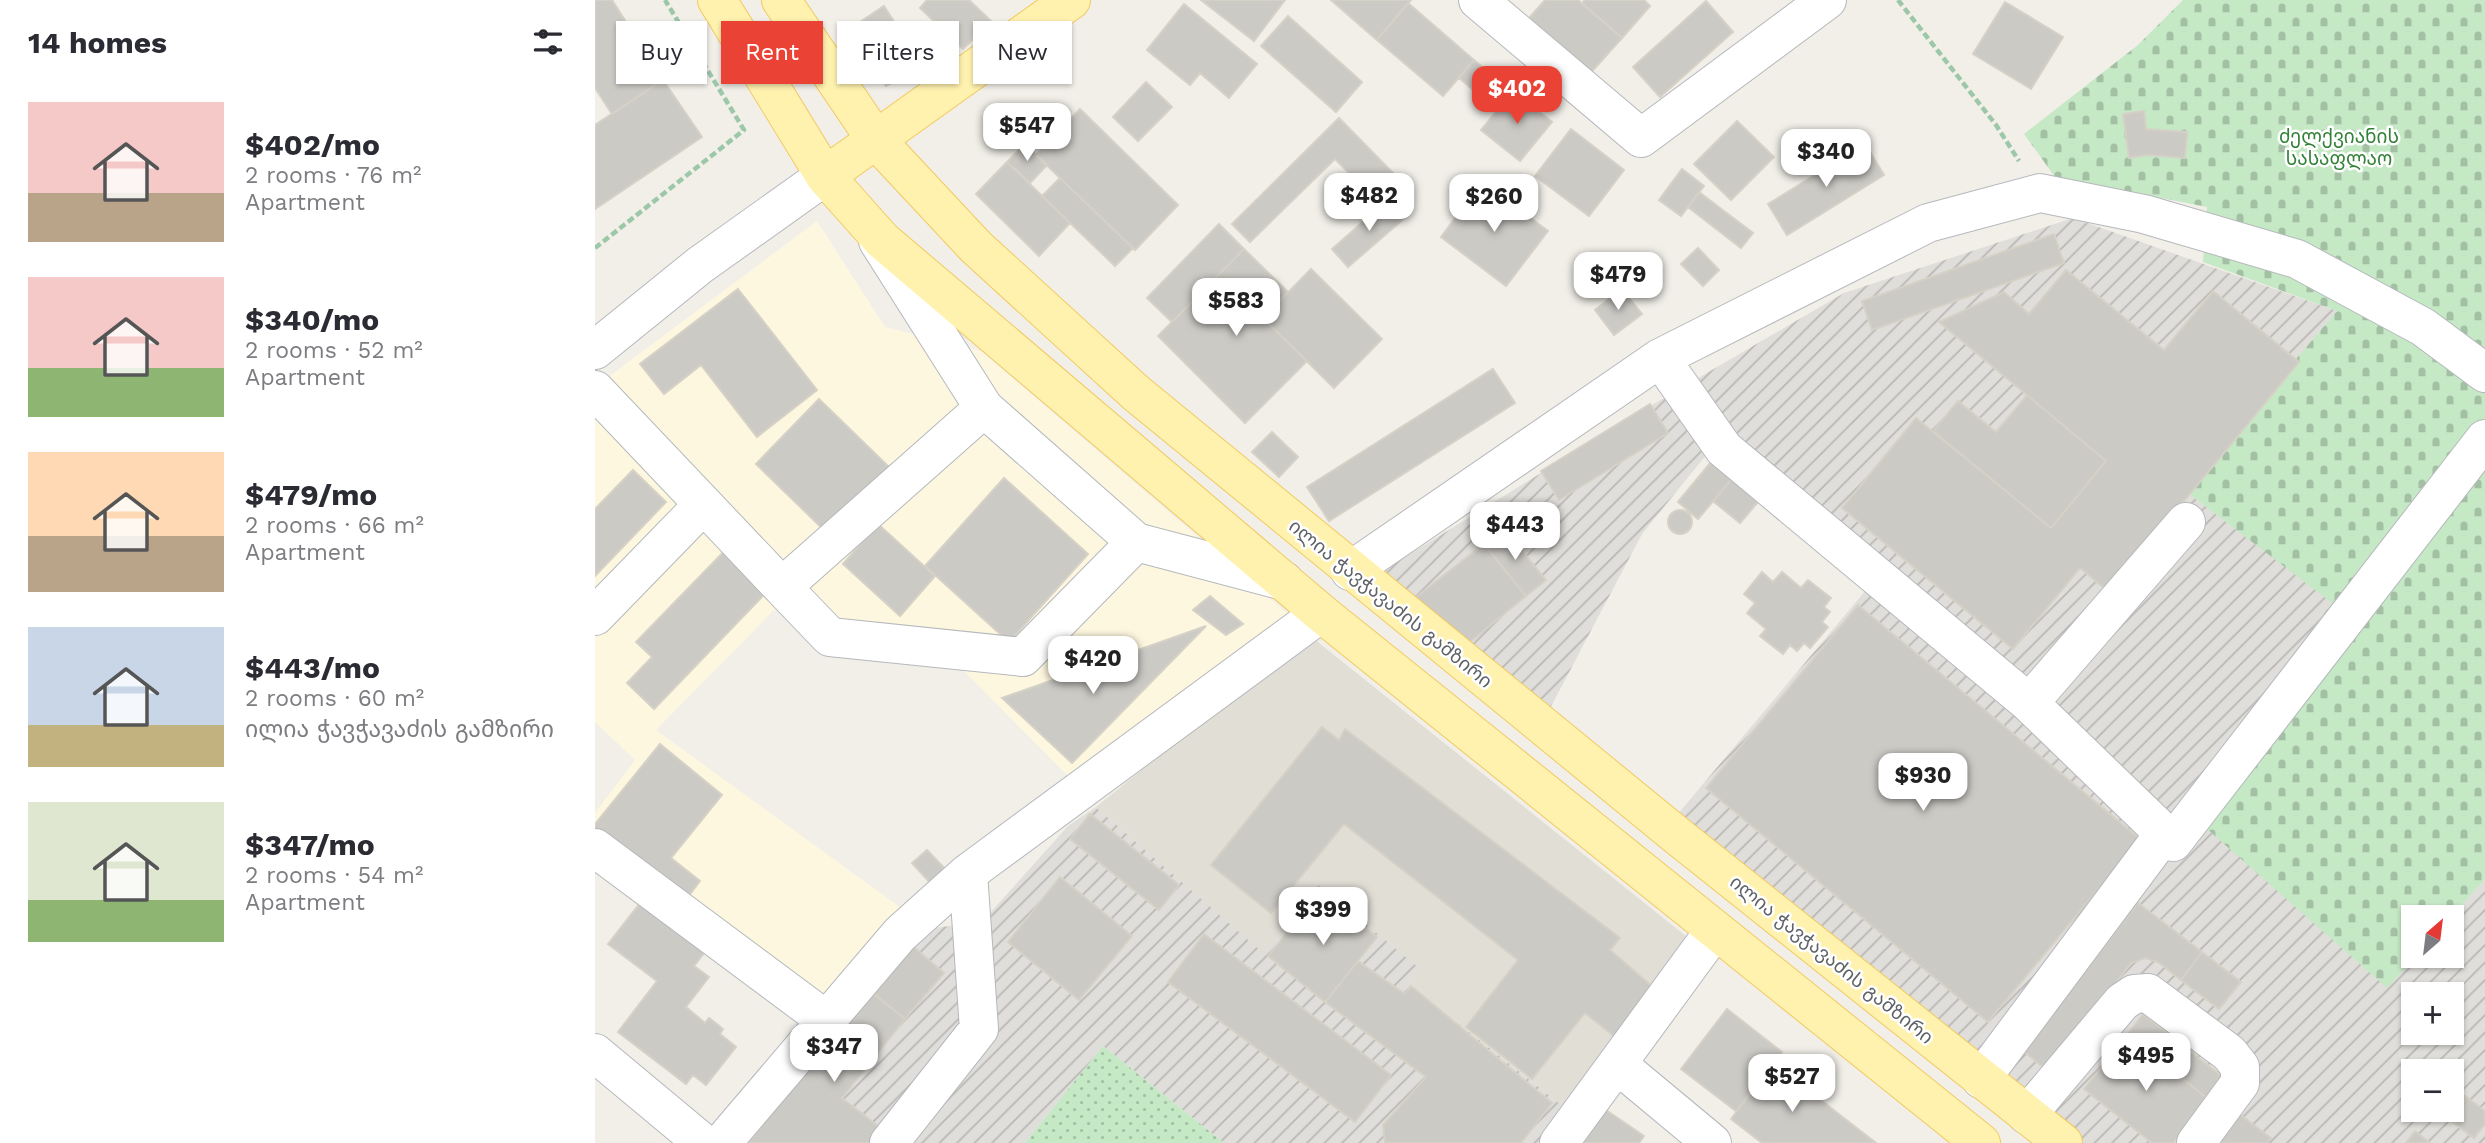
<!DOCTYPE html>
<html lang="en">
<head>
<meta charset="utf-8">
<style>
	body { margin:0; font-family:"Work Sans","Noto Sans Georgian",sans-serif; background:#f2f2f3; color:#2b2b33; height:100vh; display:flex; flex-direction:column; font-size:26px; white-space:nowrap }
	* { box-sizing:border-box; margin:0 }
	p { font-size:23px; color:#7c7c81 }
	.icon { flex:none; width:38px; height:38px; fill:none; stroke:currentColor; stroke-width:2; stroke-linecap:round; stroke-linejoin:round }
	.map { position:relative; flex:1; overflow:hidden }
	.sheet { display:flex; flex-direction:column; background:#fff; width:595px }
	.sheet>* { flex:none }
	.top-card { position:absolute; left:21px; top:21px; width:665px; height:63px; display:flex; gap:14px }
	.needle { width:46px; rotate:28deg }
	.buttons { position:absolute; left:1806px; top:905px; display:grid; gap:14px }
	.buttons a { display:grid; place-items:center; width:63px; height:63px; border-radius:0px; background:#fff; box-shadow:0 2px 5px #0004; font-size:35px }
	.price { position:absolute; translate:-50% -60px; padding:0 16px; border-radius:14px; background:#fff; color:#222; font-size:23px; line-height:46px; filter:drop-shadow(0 2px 4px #0008) }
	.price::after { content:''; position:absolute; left:50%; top:42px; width:21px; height:16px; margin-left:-10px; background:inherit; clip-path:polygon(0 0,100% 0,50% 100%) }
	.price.selected { background:#ea4335; color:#fff }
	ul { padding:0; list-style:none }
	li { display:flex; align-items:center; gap:21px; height:175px; padding:0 28px }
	li span { display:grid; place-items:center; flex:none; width:196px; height:140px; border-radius:0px; color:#555 }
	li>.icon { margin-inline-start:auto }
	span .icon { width:84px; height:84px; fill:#fffc; stroke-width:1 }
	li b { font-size:30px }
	h2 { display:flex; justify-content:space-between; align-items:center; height:84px; padding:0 28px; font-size:30px }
	.chip { padding:0 24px; border-radius:0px; background:#fff; box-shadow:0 2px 5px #0004; font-size:24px; line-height:63px }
	.chip.selected { background:#ea4335; color:#fff }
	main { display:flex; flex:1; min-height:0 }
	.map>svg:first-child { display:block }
	.commercial { fill:#fef7e0 }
	.industrial { fill:url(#industrial-furrows); fill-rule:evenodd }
	.education { fill:#e1ded6 }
	.grass { fill:url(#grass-dots) }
	.cemetery { fill:url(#cemetery-stones) }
	.building { fill:#cccac5; stroke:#d6d1c6; stroke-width:2 }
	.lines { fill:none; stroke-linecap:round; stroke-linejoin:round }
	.minor-casing { stroke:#b5b8bc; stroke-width:40 }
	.major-casing { stroke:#f2c960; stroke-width:40 }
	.path { stroke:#9cc7a9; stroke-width:4.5; stroke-dasharray:7 3.5; stroke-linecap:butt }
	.minor { stroke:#fff; stroke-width:38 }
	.major { stroke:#fff2af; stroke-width:38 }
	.labels { text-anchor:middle; stroke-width:5; stroke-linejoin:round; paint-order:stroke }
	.park-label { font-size:19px; fill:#348238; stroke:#fff }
	.street-label { font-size:19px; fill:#5f6368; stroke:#fff }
</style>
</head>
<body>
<main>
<section class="sheet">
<h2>14 homes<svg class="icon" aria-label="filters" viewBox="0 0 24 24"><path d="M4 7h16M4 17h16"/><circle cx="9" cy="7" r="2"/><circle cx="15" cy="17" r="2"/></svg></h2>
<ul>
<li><span style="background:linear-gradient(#f6c9c9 65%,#b9a48a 0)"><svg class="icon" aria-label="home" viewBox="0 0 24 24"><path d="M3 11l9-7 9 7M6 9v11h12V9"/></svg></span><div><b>$402/mo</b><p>2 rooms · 76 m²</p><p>Apartment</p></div></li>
<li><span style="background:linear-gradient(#f6c9c9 65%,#8fb573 0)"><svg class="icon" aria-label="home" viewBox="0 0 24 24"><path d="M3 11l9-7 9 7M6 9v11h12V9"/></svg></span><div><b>$340/mo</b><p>2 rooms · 52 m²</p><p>Apartment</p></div></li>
<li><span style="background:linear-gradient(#ffd9b3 60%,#b9a48a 0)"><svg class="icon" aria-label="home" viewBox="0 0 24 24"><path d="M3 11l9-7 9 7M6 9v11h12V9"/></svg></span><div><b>$479/mo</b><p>2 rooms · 66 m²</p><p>Apartment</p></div></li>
<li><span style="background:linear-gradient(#c9d6e8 70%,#c2b280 0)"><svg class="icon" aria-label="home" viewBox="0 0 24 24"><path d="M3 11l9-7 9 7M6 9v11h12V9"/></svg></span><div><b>$443/mo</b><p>2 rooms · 60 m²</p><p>ილია ჭავჭავაძის გამზირი</p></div></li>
<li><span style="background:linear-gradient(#dfe7d0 70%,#8fb573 0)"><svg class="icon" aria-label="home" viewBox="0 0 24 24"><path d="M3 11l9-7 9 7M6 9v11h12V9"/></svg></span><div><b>$347/mo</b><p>2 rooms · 54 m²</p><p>Apartment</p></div></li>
</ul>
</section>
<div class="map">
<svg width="1890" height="1143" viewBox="0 0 1890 1143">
	<defs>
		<pattern id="industrial-furrows" width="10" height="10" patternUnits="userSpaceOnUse" patternTransform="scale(1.75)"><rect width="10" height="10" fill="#e0deda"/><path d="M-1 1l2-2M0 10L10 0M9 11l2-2" fill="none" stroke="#b9b8b5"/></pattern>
		<pattern id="grass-dots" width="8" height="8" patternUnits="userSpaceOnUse" patternTransform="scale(1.75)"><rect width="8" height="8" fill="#c5e8c5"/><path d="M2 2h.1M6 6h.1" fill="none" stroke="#a3c0a4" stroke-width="1.8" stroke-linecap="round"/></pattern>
		<pattern id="cemetery-stones" width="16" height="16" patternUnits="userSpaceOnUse" patternTransform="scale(1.75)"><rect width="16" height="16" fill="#c5e8c5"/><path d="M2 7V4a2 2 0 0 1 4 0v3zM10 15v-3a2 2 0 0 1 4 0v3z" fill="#a3c0a4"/></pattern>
	</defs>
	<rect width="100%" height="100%" fill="#f1efe8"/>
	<!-- commercial -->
	<path class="commercial" d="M222 221 290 327 386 351 694 615 480 783 362 664 181 608 61 730 313 913 226 1011 0 840V813L40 760 0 722V387Z"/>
	<!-- industrial -->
	<path class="industrial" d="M1478 218 1742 311 1589 490 1738 603 1586 805 1792 987 1821 956H1857L1856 917 1890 879V1143H1484L1077 821 1271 590 1112 454 1047 534 951 716 776 578 1045 412 1249 293ZM1818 994H1857V1032H1818ZM1818 1071H1857V1110H1818Z
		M501 807 668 952 724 885 826 969 815 985 973 1110 952 1143H629L508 1046 430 1143H144L314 931 387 922 473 826Z"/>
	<!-- education -->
	<path class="education" d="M714 635 1097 941 973 1110 815 985 825 969 724 885 668 953 501 807Z"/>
	<!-- grass -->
	<path class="grass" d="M508 1046 629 1143H430Z"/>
	<!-- cemetery -->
	<path class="cemetery" d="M1588 0H1890V879L1856 917H1818V956H1821L1792 988 1585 805 1737 603 1589 490 1742 311 1608 262 1612 207 1460 177 1429 134 1543 45Z"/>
	<!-- building -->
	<path class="building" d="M0 0H17L68 80 17 114 0 88Z
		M332 0H374L396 21 368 49 325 8Z
		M606 0H690L659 41Z
		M736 0H816L782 40Z
		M950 0H983L1027 38 990 79 928 25Z
		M990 0H1049L1055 6 1027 38 987 3Z
		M1111 1 1138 32 1065 97 1038 67Z
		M1410 2 1468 37 1436 89 1378 54Z
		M813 3 879 60 848 96 782 40Z
		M589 4 662 64 634 98 605 73 595 85 552 50Z
		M289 6 329 68 291 86 253 30Z
		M693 16 767 82 741 112 666 46Z
		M879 60 898 76 883 94 864 78Z
		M68 80 107 137 0 209V125Z
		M551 82 577 107 543 141 518 117Z
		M918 91 957 122 925 161 886 130Z
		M485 109 583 205 540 250 441 155Z
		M1549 111 1551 129 1592 132 1590 158 1552 155 1534 158 1528 114Z
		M744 118 801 176 779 198 740 159 655 242 637 224Z
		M1142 121 1179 157 1136 200 1099 164Z
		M976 129 1029 170 994 216 940 176Z
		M430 144 452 165 435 183 412 162Z
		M1270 144 1289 175 1192 235 1173 204Z
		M412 162 475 223 444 256 381 194Z
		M1087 169 1109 186 1086 216 1064 200Z
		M465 178 538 248 520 266 447 196Z
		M887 182 953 231 911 286 846 237Z
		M1104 192 1158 233 1146 248 1093 207Z
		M795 198 811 217 753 267 737 249Z
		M624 224 649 249 577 322 552 298Z
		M1459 234 1469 263 1277 330 1267 301Z
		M1103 248 1124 270 1108 286 1086 264Z
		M649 249 693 292 668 318 712 361 650 423 563 336Z
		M716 269 787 339 739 388 668 318Z
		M1471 270 1569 350 1618 291 1704 362 1514 592 1485 568 1418 649 1247 508 1321 418 1456 528 1511 461 1344 322 1409 292 1434 314Z
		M143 289 222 390 162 437 106 365 69 394 45 364Z
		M1027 289 1047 314 1019 335 1000 310Z
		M898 369 920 403 734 521 712 487Z
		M1432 395 1511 461 1456 528 1338 431 1363 401 1401 432Z
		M224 399 294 467 231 532 161 464Z
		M1055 404 1073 433 964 500 946 471Z
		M677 432 703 457 684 477 657 452Z
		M1116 462 1137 479 1103 519 1083 502Z
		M38 470 71 502 0 576V509Z
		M409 478 493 554 414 642 330 566Z
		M1137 479 1163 502 1145 523 1118 501Z
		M1073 522a12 12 0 1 1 24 0a12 12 0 1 1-24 0Z
		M283 524 340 576 305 616 248 564Z
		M908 528 951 580 931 596 889 544Z
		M146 534 188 575 59 709 32 683 57 657 41 642Z
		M889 544 931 596 869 647 821 597Z
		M1167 572 1178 582 1187 572 1206 588 1213 580 1236 598 1229 607 1235 612 1227 622 1233 627 1215 648 1209 643 1202 651 1195 645 1188 654 1165 636 1171 629 1152 613 1160 603 1149 594Z
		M615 596 648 624 631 635 598 610Z
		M1263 605 1545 839 1393 1022 1111 788Z
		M611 626 477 763 407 698Z
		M727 727 744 740 750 729 1025 938 1015 950 1059 988 1020 1037 990 1013 937 1079 871 1027 923 960 749 824 676 913 616 865Z
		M65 744 127 795 76 858 105 881 89 902 0 830V824Z
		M495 814 584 885 564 910 475 839Z
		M332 850 354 873 339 887 317 863Z
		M465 877 537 936 484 1000 413 942Z
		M725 892 782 937 730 1002 673 956Z
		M46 902 110 952 99 966 114 977 91 1007 110 1023 114 1018 128 1029 125 1034 141 1047 111 1085 98 1075 91 1084 23 1032 62 981 13 944Z
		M1543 903 1607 952 1586 980 1563 962 1550 958 1536 963 1453 1071 1428 1051Z
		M609 934 796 1075 760 1122 573 982Z
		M311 940 349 973 310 1019 278 993Z
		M1607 952 1646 982 1624 1009 1586 980Z
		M763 961 810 994 816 986 957 1103 926 1143H790L788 1125 831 1077 730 1002Z
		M275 991 310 1019 247 1098 288 1130 278 1143H153Z
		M1132 1009 1187 1052 1141 1111 1086 1069Z
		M1548 1014 1629 1078 1613 1099 1532 1035Z
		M1532 1035 1613 1099 1578 1143H1557L1489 1089Z
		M1178 1063 1281 1143H1167L1136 1119Z
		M1857 1086 1890 1111V1124L1879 1138 1841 1110H1857Z
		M1008 1108 1049 1136 1044 1143H984Z
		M1643 1113 1676 1138 1672 1143H1619Z
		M1820 1131 1835 1143H1811Z"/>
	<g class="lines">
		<defs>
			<path id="minor" d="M883 0 1046 138 1232 0
				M283 241 389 408 541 542 689 581
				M0 350 105 265 230 176
				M1065 358 1129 449 1434 703 1578 842 1890 439
				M0 390 187 587 389 408
				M755 571 1065 358 1333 223 1445 193 1549 214 1702 259 1828 327 1890 373
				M187 587 235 637 428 657 541 542
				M0 616 108 505
				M1434 703 1591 522
				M0 848 231 1020
				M0 1053 108 1143
				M1022 1064 1117 1143
				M1386 1079 1569 834
				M1432 1115 1527 1002 1539 994 1553 993 1634 1053 1645 1067V1083L1601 1143
				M127 1143 305 934 373 873 726 613
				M294 1143 384 1029 373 873
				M964 1143 1120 930"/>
			<path id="major" d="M122 0 230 176 287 240 726 613 1386 1143
				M186 0 281 140 381 247 541 393 1085 838 1468 1143
				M230 176 476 0"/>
		</defs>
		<!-- minor casing -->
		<use href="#minor" class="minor-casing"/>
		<!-- major casing -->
		<use href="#major" class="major-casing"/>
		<!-- path -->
		<path class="path" d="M1303 0 1401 125 1424 161
			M0 248 149 130 70 0"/>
		<!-- minor -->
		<use href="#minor" class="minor"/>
		<!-- major -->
		<use href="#major" class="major"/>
	</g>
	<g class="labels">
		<!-- park labels -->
		<g class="park-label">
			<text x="1744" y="143">ძელქვიანის<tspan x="1744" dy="22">სასაფლაო</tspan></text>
		</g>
		<!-- street labels -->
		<g class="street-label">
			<text transform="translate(796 603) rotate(39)" y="7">ილია ჭავჭავაძის გამზირი</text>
			<text transform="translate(1237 959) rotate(39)" y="7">ილია ჭავჭავაძის გამზირი</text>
		</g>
	</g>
</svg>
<div class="buttons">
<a><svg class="needle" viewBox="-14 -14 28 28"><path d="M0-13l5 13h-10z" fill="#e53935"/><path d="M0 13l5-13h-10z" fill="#7c7c81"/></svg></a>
<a>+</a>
<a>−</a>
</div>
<b class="price selected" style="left:922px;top:126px">$402</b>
<b class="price" style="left:432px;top:163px">$547</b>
<b class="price" style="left:1231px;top:189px">$340</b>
<b class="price" style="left:774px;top:233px">$482</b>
<b class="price" style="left:899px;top:234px">$260</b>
<b class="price" style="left:1023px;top:312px">$479</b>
<b class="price" style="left:641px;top:338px">$583</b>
<b class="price" style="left:920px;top:562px">$443</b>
<b class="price" style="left:498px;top:696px">$420</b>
<b class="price" style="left:1328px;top:813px">$930</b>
<b class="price" style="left:728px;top:947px">$399</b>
<b class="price" style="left:239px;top:1084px">$347</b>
<b class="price" style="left:1551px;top:1093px">$495</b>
<b class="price" style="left:1197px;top:1114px">$527</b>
<div class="top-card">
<a class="chip">Buy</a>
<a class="chip selected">Rent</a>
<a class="chip">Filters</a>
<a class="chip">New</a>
</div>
</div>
</main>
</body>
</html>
